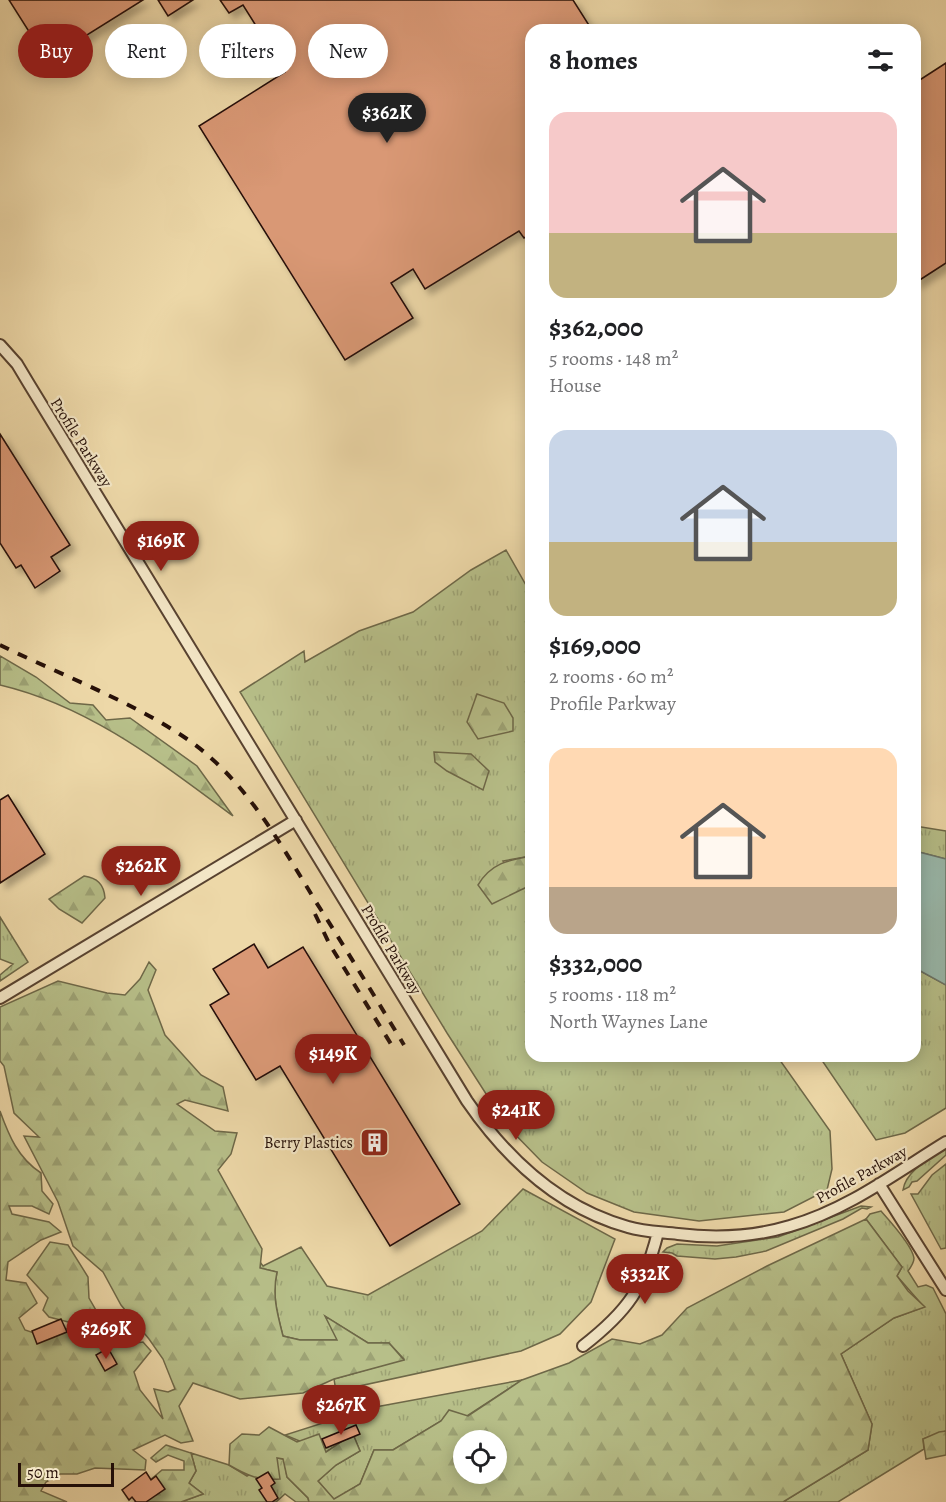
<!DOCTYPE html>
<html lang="en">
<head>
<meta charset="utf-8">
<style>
	body { margin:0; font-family:Alegreya,serif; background:#f2f2f2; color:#202124; height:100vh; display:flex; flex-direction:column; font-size:22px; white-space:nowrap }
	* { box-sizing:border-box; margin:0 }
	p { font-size:20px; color:#757577 }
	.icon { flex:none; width:33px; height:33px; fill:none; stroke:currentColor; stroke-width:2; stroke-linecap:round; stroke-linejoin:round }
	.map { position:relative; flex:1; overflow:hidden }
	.sheet { position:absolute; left:525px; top:24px; width:396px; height:1038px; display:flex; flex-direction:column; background:#fff; border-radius:18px; box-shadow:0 3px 15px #0003 }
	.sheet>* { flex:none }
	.guide { position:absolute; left:18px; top:24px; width:417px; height:54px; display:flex; gap:12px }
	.tools { position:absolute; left:453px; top:1430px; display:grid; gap:12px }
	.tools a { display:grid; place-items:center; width:54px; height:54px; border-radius:50%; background:#fff; box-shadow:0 3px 15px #0003; font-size:30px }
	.scale { position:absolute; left:18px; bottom:15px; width:96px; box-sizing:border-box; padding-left:6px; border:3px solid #261008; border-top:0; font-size:16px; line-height:21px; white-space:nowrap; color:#261008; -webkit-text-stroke:4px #f3e6c6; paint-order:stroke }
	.price { position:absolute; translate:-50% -51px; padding:0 14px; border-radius:21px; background:#8f2418; color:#fff; font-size:20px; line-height:39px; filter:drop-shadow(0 2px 3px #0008) }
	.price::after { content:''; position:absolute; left:50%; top:36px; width:18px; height:14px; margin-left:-9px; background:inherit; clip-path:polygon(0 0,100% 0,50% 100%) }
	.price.on { background:#222; color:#fff }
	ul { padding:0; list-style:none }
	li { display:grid; align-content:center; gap:12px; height:318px; padding:0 24px }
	li span { display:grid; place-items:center; height:186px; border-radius:18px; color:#555 }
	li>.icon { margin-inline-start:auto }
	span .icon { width:108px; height:108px; fill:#fffc; stroke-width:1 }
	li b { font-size:26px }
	h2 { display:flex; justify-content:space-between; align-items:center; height:72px; padding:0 24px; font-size:26px }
	.chip { padding:0 21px; border-radius:27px; background:#fff; box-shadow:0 3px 15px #0003; font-size:21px; line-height:54px }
	.chip.on { background:#8f2418; color:#fff }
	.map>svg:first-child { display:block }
	.grass { fill:url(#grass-tufts); stroke:#6e6848; stroke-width:1.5 }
	.forest { fill:url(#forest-firs); stroke:#6e6848; stroke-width:1.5; fill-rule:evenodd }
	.water { fill:#99b9ac; stroke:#6b756a; stroke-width:1.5 }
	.building { fill:#d99875; stroke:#261008; stroke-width:1.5; filter:url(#shadow) }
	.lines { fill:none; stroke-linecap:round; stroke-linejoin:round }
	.street-casing { stroke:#584230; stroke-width:14 }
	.street { stroke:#f3e6c6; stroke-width:10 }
	.rail { stroke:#261008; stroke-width:4; stroke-dasharray:10 10; stroke-linecap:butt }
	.labels { text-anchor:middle; stroke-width:4.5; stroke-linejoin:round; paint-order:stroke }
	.street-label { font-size:16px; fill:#261008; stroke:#f3e6c6 }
	.poi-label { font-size:16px; fill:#261008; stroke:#f3e6c6; text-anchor:end }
</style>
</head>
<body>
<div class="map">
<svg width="946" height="1502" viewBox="0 0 946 1502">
	<defs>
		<pattern id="grass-tufts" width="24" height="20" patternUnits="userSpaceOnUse" patternTransform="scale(1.5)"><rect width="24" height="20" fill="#b7bf89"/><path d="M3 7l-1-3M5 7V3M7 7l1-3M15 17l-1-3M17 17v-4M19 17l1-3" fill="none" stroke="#9da375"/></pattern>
		<pattern id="forest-firs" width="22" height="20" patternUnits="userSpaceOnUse" patternTransform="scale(1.5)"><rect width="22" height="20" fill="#b7bf89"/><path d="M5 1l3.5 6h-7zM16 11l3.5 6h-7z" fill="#9da375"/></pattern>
		<filter id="shadow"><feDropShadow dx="5.5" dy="5.5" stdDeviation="3" flood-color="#0004"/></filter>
	</defs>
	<rect width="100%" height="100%" fill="#edd8a8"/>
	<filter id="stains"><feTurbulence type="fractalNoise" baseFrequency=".00333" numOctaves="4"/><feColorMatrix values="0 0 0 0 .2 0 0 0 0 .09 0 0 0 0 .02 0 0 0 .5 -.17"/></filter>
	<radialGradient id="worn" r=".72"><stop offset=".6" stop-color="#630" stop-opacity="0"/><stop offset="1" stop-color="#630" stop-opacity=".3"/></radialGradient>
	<!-- grass -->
	<path class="grass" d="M506 550 531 594V856L503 861 522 889 531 885V1056H777L830 1131 832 1169 827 1190 784 1212 699 1221 634 1212 587 1193 542 1162 506 1125 447 1033 240 692 304 651 305 662 359 631 413 612 471 570Z
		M915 826 946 831V859L915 851Z
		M0 917 28 962 0 981V975L13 964 0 959Z
		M915 968 946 985V1108L905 1133 876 1140 819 1056H915Z
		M946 1148V1155L917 1181 912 1182 909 1187 903 1190C906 1170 931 1158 946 1148Z
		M946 1164V1248L941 1249 911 1194H918L932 1175Z
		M523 1189 615 1239 591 1302 560 1334 521 1351 336 1391 334 1379 404 1359 389 1343H368L326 1317 338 1340H300L283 1336C277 1313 272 1295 277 1272L260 1268V1262L263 1266 301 1247 327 1286 368 1295 482 1231Z
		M861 1206 871 1207 867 1209 862 1208 843 1219 766 1251 736 1257 715 1259 677 1256 672 1253 663 1252 667 1248 677 1244 717 1246 778 1237Z
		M881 1211C890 1221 912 1245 914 1258 914 1263 911 1267 908 1271L918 1287 926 1285 933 1288 946 1314V1431L923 1439 924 1449 838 1502H783L868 1450 872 1424 841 1354 894 1318 924 1307 897 1276 902 1267 866 1219 870 1214Z
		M522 1380 467 1416 441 1421 393 1450H374L360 1484 334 1500 318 1481 336 1465 360 1451 353 1435 326 1452 285 1435 370 1408Z
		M191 1453 229 1465 247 1476 277 1458 284 1459 287 1477 308 1498 309 1502H296L285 1494 276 1502H181L203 1494 189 1483 196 1471Z"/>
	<!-- forest -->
	<path class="forest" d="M0 656 36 677 70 703 93 705 106 720 130 718 197 766 233 816C160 762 89 706 0 685Z
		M477 694 504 703 513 718V731L478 739 467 722Z
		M434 752 471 754 489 771 483 790 447 771 435 762Z
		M531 856V885L492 904 478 885C491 863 509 860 531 856Z
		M84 876C97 878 104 884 105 898L82 923 59 909 49 899Z
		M149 962 156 970 148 990 165 1035 201 1075 223 1087 228 1111 185 1100 177 1104 215 1131 237 1133 231 1154 218 1170 262 1249 260 1268 277 1272C272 1295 277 1313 283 1336L300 1340H337L325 1316 368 1343H389L404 1360 334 1379 303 1393 240 1399 193 1383 179 1406 193 1441 181 1443 165 1435 133 1450 146 1460 145 1470 95 1468 77 1474H60L46 1482 41 1491 67 1502H0V1111C9 1136 18 1158 41 1173L42 1191 53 1204 49 1214 32 1206H9L12 1214 49 1222 61 1232 41 1240 8 1262 6 1280 26 1283 37 1303 19 1318 25 1330 43 1336 80 1325 49 1317 43 1310 48 1298 27 1275 50 1242 68 1245 88 1277 89 1298 104 1324 118 1325 129 1344 143 1342 151 1351 134 1372 140 1390 163 1419 154 1389 168 1392 175 1389 163 1359 149 1339 121 1305 103 1272 73 1246 58 1202 24 1136 39 1137 14 1113 4 1066 0 1061V1007L58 981 107 993 125 995 140 979Z
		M866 1219 902 1267 897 1276 908 1291 925 1307 894 1318 841 1354 872 1424 868 1450 783 1502H309L308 1498 287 1477 283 1459 277 1458 280 1479C259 1481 246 1475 229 1465L230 1444 242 1434 259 1435 269 1427 297 1442 319 1434 326 1452 353 1434 360 1451 336 1465 318 1481 334 1499 360 1484 374 1450H393L441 1421 449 1410 468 1416 522 1380 569 1363 612 1339 640 1344 662 1335 687 1308 767 1266ZM464 1440H496V1473H464Z
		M946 1431V1455L926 1459 923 1439 939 1432Z
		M166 1445 191 1453 196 1471 189 1483 203 1494 181 1502H135L142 1487 162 1470H184V1461L168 1455 156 1462 151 1458Z"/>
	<!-- water -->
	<path class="water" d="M915 851 946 859V985L915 968Z"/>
	<!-- building -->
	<path class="building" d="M9 0H143L47 60Z
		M158 0H193L168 16Z
		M220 0H573L592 30H531V234L524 238 519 231 425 289 413 269 391 283 413 318 345 360 199 126 285 72 243 5 229 13Z
		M946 63V263L915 283V83Z
		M0 434 70 545 51 557 60 571 35 588 21 565 16 568 0 543Z
		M8 795 45 854 0 883V800Z
		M254 944 268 968 303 947 460 1204 390 1246 280 1066 256 1080 210 1005 229 994 213 969Z
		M61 1319 67 1332 37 1344 32 1331Z
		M108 1348 117 1364 105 1371 96 1355Z
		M356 1425 360 1434 326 1448 322 1439Z
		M146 1472 151 1480 156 1476 165 1489 146 1502H136L132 1497 129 1500 122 1490Z
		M268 1472 275 1483 271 1486 278 1498 272 1502H267L259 1490 262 1488 256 1479Z"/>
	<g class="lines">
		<defs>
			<path id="street" d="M0 345 17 364 29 384 467 1101C507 1159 559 1208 628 1227 644 1232 662 1232 678 1234 717 1239 753 1237 790 1226 847 1210 897 1172 946 1142
				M0 998 296 820
				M879 1184 946 1290
				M583 1346C628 1311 644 1288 658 1232"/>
		</defs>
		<!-- street casing -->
		<use href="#street" class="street-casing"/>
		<!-- street -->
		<use href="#street" class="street"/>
		<!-- rail -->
		<path class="rail" d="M0 645C61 675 131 701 187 739 245 779 280 843 316 902 346 949 375 997 404 1045
			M315 914 330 945 394 1049"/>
	</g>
	<!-- icons -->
	<defs>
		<symbol id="building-square" viewBox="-11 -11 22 22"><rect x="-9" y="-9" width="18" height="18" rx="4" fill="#8f2418" stroke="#f3e6c6"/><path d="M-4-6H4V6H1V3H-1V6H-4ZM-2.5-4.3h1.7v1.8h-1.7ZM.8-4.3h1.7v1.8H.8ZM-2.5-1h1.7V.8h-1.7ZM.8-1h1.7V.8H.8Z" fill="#fff"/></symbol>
	</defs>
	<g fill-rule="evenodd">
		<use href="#building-square" x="358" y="1126" width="33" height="33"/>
	</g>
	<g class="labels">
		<!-- street labels -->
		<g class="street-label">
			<text transform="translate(82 442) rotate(58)" y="6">Profile Parkway</text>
			<text transform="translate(392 949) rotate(59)" y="6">Profile Parkway</text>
			<text transform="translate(861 1174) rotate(-29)" y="6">Profile Parkway</text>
		</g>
		<!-- poi labels -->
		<g class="poi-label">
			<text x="353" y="1148">Berry Plastics</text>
		</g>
	</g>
	<rect width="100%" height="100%" filter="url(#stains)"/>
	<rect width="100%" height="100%" fill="url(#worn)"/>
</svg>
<div class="tools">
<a><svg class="icon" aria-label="locate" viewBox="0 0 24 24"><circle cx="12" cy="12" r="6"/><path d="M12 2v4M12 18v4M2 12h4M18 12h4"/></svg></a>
</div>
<div class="scale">50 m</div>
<b class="price on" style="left:387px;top:144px">$362K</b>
<b class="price" style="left:161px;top:572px">$169K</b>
<b class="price" style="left:141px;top:897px">$262K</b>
<b class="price" style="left:333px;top:1085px">$149K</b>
<b class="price" style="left:516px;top:1141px">$241K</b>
<b class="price" style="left:645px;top:1305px">$332K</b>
<b class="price" style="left:106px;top:1360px">$269K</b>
<b class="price" style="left:341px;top:1436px">$267K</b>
<div class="guide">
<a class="chip on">Buy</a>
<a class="chip">Rent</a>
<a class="chip">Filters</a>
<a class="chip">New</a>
</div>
<section class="sheet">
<h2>8 homes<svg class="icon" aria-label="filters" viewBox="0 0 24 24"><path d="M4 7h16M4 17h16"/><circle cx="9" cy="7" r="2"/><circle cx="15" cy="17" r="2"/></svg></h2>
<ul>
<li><span style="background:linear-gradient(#f6c9c9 65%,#c2b280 0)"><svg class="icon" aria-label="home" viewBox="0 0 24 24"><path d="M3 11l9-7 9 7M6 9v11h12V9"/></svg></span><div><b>$362,000</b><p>5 rooms · 148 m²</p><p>House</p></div></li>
<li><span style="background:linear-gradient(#c9d6e8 60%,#c2b280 0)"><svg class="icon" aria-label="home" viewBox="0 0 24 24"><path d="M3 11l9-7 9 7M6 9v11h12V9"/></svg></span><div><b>$169,000</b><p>2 rooms · 60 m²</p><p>Profile Parkway</p></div></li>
<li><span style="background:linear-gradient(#ffd9b3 75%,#b9a48a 0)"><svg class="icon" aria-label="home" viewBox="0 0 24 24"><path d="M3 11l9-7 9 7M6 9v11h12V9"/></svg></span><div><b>$332,000</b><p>5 rooms · 118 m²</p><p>North Waynes Lane</p></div></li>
</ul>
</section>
</div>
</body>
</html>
